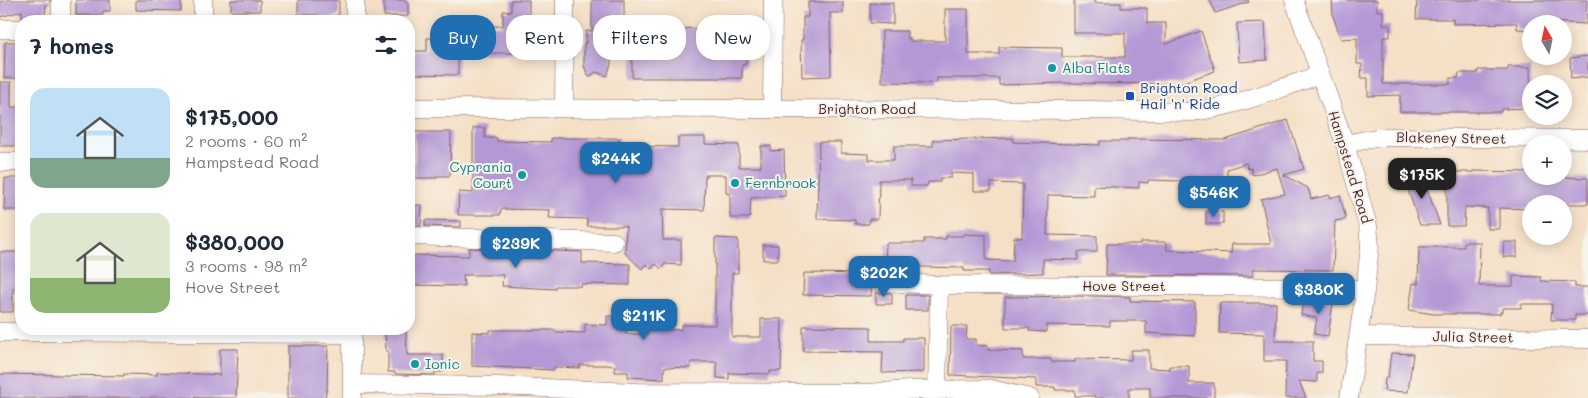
<!DOCTYPE html>
<html lang="en">
<head>
<meta charset="utf-8">
<style>
	body { margin:0; font-family:Mali,sans-serif; background:#f6f6f7; color:#1f2937; height:100vh; display:flex; flex-direction:column; font-size:19px; white-space:nowrap }
	* { box-sizing:border-box; margin:0 }
	p { font-size:16px; color:#747a83 }
	.icon { flex:none; width:28px; height:28px; fill:none; stroke:currentColor; stroke-width:2; stroke-linecap:round; stroke-linejoin:round }
	.map { position:relative; flex:1; overflow:hidden }
	.sheet { position:absolute; left:15px; top:15px; width:400px; height:320px; display:flex; flex-direction:column; background:#fff; border-radius:20px; box-shadow:0 2px 12px #0003 }
	.sheet>* { flex:none }
	.hud { position:absolute; left:430px; top:15px; width:475px; height:45px; display:flex; gap:10px }
	.needle { width:32px; rotate:351deg }
	.controls { position:absolute; left:1522px; top:15px; display:grid; gap:10px }
	.controls a { display:grid; place-items:center; width:50px; height:50px; border-radius:50%; background:#fff; box-shadow:0 2px 12px #0003; font-size:25px }
	.price { position:absolute; translate:-50% -42px; padding:0 11px; border-radius:10px; background:#1f6fb2; color:#fff; font-size:16px; line-height:32px; filter:drop-shadow(0 1px 2px #0008) }
	.price::after { content:''; position:absolute; left:50%; top:30px; width:15px; height:11px; margin-left:-8px; background:inherit; clip-path:polygon(0 0,100% 0,50% 100%) }
	.price.on { background:#222; color:#fff }
	ul { padding:0; list-style:none }
	li { display:flex; align-items:center; gap:15px; height:125px; padding:0 15px }
	li span { display:grid; place-items:center; flex:none; width:140px; height:100px; border-radius:15px; color:#555 }
	li>.icon { margin-inline-start:auto }
	span .icon { width:60px; height:60px; fill:#fffc; stroke-width:1 }
	li b { font-size:21px }
	h2 { display:flex; justify-content:space-between; align-items:center; height:60px; padding:0 15px; font-size:21px }
	.chip { padding:0 18px; border-radius:20px; background:#fff; box-shadow:0 2px 12px #0003; font-size:18px; line-height:45px }
	.chip.on { background:#1f6fb2; color:#fff }
	.map>svg:first-child { display:block }
	.building { fill:#b398d6 }
	.lines { fill:none; stroke-linecap:round; stroke-linejoin:round }
	.minor-casing { stroke:#866261; stroke-width:19 }
	.minor { stroke:#fff; stroke-width:18 }
	.culture-dot { fill:#0f9aa8; stroke:#f7f3e8; stroke-width:2 }
	.transit-dot { fill:#1a4fb4; stroke:#f7f3e8; stroke-width:2 }
	.labels { text-anchor:middle; stroke-width:4; stroke-linejoin:round; paint-order:stroke }
	.culture-label { font-size:14px; fill:#0d838f; stroke:#f7f3e8; text-anchor:start }
	.transit-label { font-size:14px; fill:#164399; stroke:#f7f3e8; text-anchor:start }
	.street-label { font-size:14px; fill:#4a1f2b; stroke:#f7f3e8 }
</style>
</head>
<body>
<div class="map">
<svg width="1588" height="398" viewBox="0 0 1588 398">
	<rect width="100%" height="100%" fill="#f7f3e8"/>
	<filter id="ink" filterUnits="userSpaceOnUse"><feTurbulence type="fractalNoise" baseFrequency=".02" numOctaves="2"/><feDisplacementMap in="SourceGraphic" scale="10" xChannelSelector="R" yChannelSelector="G"/><feConvolveMatrix kernelMatrix="1 2 1 2 8 2 1 2 1" color-interpolation-filters="sRGB"/></filter>
	<filter id="wash" filterUnits="userSpaceOnUse"><feTurbulence type="fractalNoise" baseFrequency=".0096" numOctaves="4" result="noise"/><feDisplacementMap in="SourceGraphic" scale="20" xChannelSelector="R" yChannelSelector="G"/><feGaussianBlur stdDeviation="1.12" result="paint"/><feColorMatrix in="noise" values="0 0 0 0 0 0 0 0 0 0 0 0 0 0 0 0 0 1.4 0 .05"/><feComposite in="paint" operator="in"/></filter>
	<g filter="url(#wash)">
		<rect width="100%" height="100%" fill="#f5dfc5"/>
		<g id="blocks">
			<!-- building -->
			<path class="building" d="M7 0H50V3L46 5 45 18H22V11L0 17V2Z
				M76 0H110V11H103V15H76Z
				M136 0H181V11L136 10Z
				M231 0H260V11H231Z
				M298 0H339V14L333 18 319 19 318 15H298Z
				M384 0H405V2H408V16H384Z
				M511 0H529V37H519V53H468V32H482V26H503V11L511 12Z
				M592 0H624V19L609 18 608 43H611V64L607 76 596 72 589 77 584 66V43H586V31H592Z
				M1074 0H1094V3H1121V8H1147V23H1166V44L1201 31 1215 71 1183 82V84L1062 83 999 85V78H937V83L882 82V31H907V38H910V41H945V9H968V54H999V47L1062 48V57H1125V33H1074Z
				M1210 0H1248L1249 2 1215 13Z
				M1332 0H1377V11H1383V25H1390V37H1383V84H1450V78H1458L1459 73H1478V70H1508V67H1530L1531 108 1501 109V112H1400V95L1368 96V78H1361L1362 64H1357V38L1341 39 1333 16Z
				M1417 0H1587L1586 24 1543 22V24H1531V30L1517 29V23L1453 24V19H1416Z
				M808 2H843V13H830L831 76 802 77 801 40H803V17H808Z
				M870 3H893V24L870 23Z
				M716 17H740L739 50H746V64L742 65V78H632V29L715 28Z
				M1265 22 1267 60 1239 62 1237 23Z
				M427 38H445V46H458V75L409 74V51H427Z
				M5 42H21V78H4Z
				M1588 56V77L1571 79 1570 58Z
				M0 82H11V107H21V146H0Z
				M1288 120 1304 169 1284 175 1308 188 1311 199 1330 195V198L1340 195 1346 219 1335 221 1333 270 1253 269V276L1106 275 1107 244H1140V242H1167V250L1231 253 1232 244H1271L1261 199 1285 194 1277 168 1253 175 1251 168 1248 169 1246 163 1227 169V183H1219V189H1200V192H1181L1182 181 1148 180V183L1139 182V188L1094 186V196L1048 195 1047 235 1097 236V252H1078V260L1043 259V273L989 275V271H964V268L885 266 886 243H924V239H946V236H964V234L986 235V260L1013 261 1014 237 1022 238 1023 184 991 183V191H974V174L951 173V178H940V182H928L927 186H911V180H879L878 219H869V224H855V220L817 219 819 142H841V153L869 154V160H894V146H933V140L1013 138V142L1100 145V141H1127V139L1225 140Z
				M473 128H485V138H497V141L551 142V138H619V146L678 147V137H705V144L739 145V167H761V146H771V151L784 150 785 196 751 198 750 218H730V194L726 193V175H705L704 210 662 209 663 240H681V265L665 264 661 269 656 264 651 269 646 264 642 269 625 253 626 226H587V219L549 218 550 210 501 209 500 215H458L459 192 473 193Z
				M415 132H451L450 176H437V178H415Z
				M1473 171 1531 172V176L1588 178V204H1531V209L1499 208V229H1488V208L1465 207 1464 226H1447V172H1473Z
				M1421 172 1440 225H1420L1404 178Z
				M5 178H21V210H4Z
				M409 205H422L421 226 409 225Z
				M1206 211 1223 212V224H1206Z
				M425 220 461 221V227L425 226Z
				M715 238 738 239V273H732V337H761V319H782L781 371H770V374L729 373V379L717 378V362H691V368L664 367V379L628 377V372H615V366L606 365H580V368L554 367V370L472 366V332L490 333V330H555V332L585 333V324L607 325V316H626V334H648V329L681 330V325H715Z
				M1464 242H1480L1479 286H1513V276L1541 277V281L1575 282V287H1588V315H1575V320H1551L1552 304H1521V308H1502V312H1500V314H1433L1409 310 1413 283 1418 284 1419 247H1464Z
				M1504 242H1517V257H1503Z
				M763 245H778V260H763Z
				M469 248 582 252V263L630 264V285L581 284V286H555V289L502 286 503 275H463L464 286 409 285V255L469 256Z
				M0 252H18V288H13V312H0Z
				M804 273 872 274 871 296 803 295Z
				M876 293H892V304H876Z
				M906 295H928V310H906Z
				M1092 296 1130 297V301L1195 302V336L1146 333V321H1110V326L1046 325V332L1029 331V328H1005V297Z
				M1303 299 1333 303 1328 336 1314 334 1317 318 1301 315Z
				M1220 303H1276L1275 341H1313V361H1322V373H1317V382L1299 381 1306 398H1285L1286 361H1264V334L1219 333Z
				M803 326 871 327V341H903V338H924V372L882 373 883 352 803 351Z
				M951 326H967L966 339H976V345L988 346V350L1023 351V359H1051V362H1075V359L1131 360V350H1149V368L1170 369V366H1189V383H1214V398H1150V388H1129V398H1095V396H1075V390H1055V387H1036V379L950 375Z
				M385 329H406L407 355H443V372H435V375L395 374V372H388V351H386Z
				M288 346H328L327 391H326L325 398H288Z
				M220 349H238L236 398 150 397V398H0V374L124 376V374L157 375V372L220 375Z
				M1391 353 1413 354 1408 392 1384 391 1385 378H1388Z"/>
		</g>
	</g>
	<g filter="url(#ink)">
		<use href="#blocks" fill-opacity="0" stroke="#866261" stroke-width="1"/>
		<g class="lines">
			<defs>
				<path id="minor" d="M1294 0 1345 144 1368 226 1370 246 1365 291 1349 398
					M61 21V0
					M203 21V0
					M355 21V0
					M0 29H21
					M409 108 1091 110 1192 112C1236 107 1279 88 1320 75
					M564 108 565 0
					M772 109 773 0
					M1345 144 1381 137 1588 139
					M0 162H21
					M409 236 614 242
					M882 282 939 285 1344 287 1365 291
					M0 332 352 334
					M1359 336 1588 339
					M352 384 498 386 637 392 867 393 909 390 991 389 1030 398
					M352 398V329
					M937 398 939 285"/>
			</defs>
			<!-- minor casing -->
			<use href="#minor" class="minor-casing"/>
			<!-- minor -->
			<use href="#minor" class="minor"/>
		</g>
	</g>
	<!-- markers -->
	<g class="culture-dot">
		<circle cx="1052" cy="68" r="5"/>
		<circle cx="522" cy="175" r="5"/>
		<circle cx="735" cy="183" r="5"/>
		<circle cx="415" cy="364" r="5"/>
	</g>
	<rect class="transit-dot" x="1125" y="91" width="10" height="10" rx="2.5"/>
	<g class="labels">
		<!-- culture labels -->
		<g class="culture-label">
			<text x="1062" y="73">Alba Flats</text>
			<text x="512" y="172" text-anchor="end">Cyprania<tspan x="512" dy="16">Court</tspan></text>
			<text x="745" y="188">Fernbrook</text>
			<text x="425" y="369">Ionic</text>
		</g>
		<!-- transit labels -->
		<g class="transit-label">
			<text x="1140" y="93">Brighton Road<tspan x="1140" dy="16">Hail 'n' Ride</tspan></text>
		</g>
		<!-- street labels -->
		<g class="street-label">
			<text x="867" y="114">Brighton Road</text>
			<text transform="translate(1451 138) rotate(1)" y="5">Blakeney Street</text>
			<text transform="translate(1350 167) rotate(73)" y="5">Hampstead Road</text>
			<text x="1124" y="291">Hove Street</text>
			<text transform="translate(1473 337) rotate(1)" y="5">Julia Street</text>
		</g>
	</g>
</svg>
<div class="controls">
<a><svg class="needle" viewBox="-14 -14 28 28"><path d="M0-13l5 13h-10z" fill="#e53935"/><path d="M0 13l5-13h-10z" fill="#747a83"/></svg></a>
<a><svg class="icon" aria-label="layers" viewBox="0 0 24 24"><path d="M12 4l9 5-9 5-9-5zM3 14l9 5 9-5"/></svg></a>
<a>+</a>
<a>−</a>
</div>
<b class="price" style="left:616px;top:184px">$244K</b>
<b class="price on" style="left:1422px;top:200px">$175K</b>
<b class="price" style="left:1214px;top:218px">$546K</b>
<b class="price" style="left:516px;top:269px">$239K</b>
<b class="price" style="left:884px;top:298px">$202K</b>
<b class="price" style="left:1319px;top:315px">$380K</b>
<b class="price" style="left:644px;top:341px">$211K</b>
<div class="hud">
<a class="chip on">Buy</a>
<a class="chip">Rent</a>
<a class="chip">Filters</a>
<a class="chip">New</a>
</div>
<section class="sheet">
<h2>7 homes<svg class="icon" aria-label="filters" viewBox="0 0 24 24"><path d="M4 7h16M4 17h16"/><circle cx="9" cy="7" r="2"/><circle cx="15" cy="17" r="2"/></svg></h2>
<ul>
<li><span style="background:linear-gradient(#bfe0f5 70%,#7fa58c 0)"><svg class="icon" aria-label="home" viewBox="0 0 24 24"><path d="M3 11l9-7 9 7M6 9v11h12V9"/></svg></span><div><b>$175,000</b><p>2 rooms · 60 m²</p><p>Hampstead Road</p></div></li>
<li><span style="background:linear-gradient(#dfe7d0 65%,#8fb573 0)"><svg class="icon" aria-label="home" viewBox="0 0 24 24"><path d="M3 11l9-7 9 7M6 9v11h12V9"/></svg></span><div><b>$380,000</b><p>3 rooms · 98 m²</p><p>Hove Street</p></div></li>
</ul>
</section>
</div>
</body>
</html>
